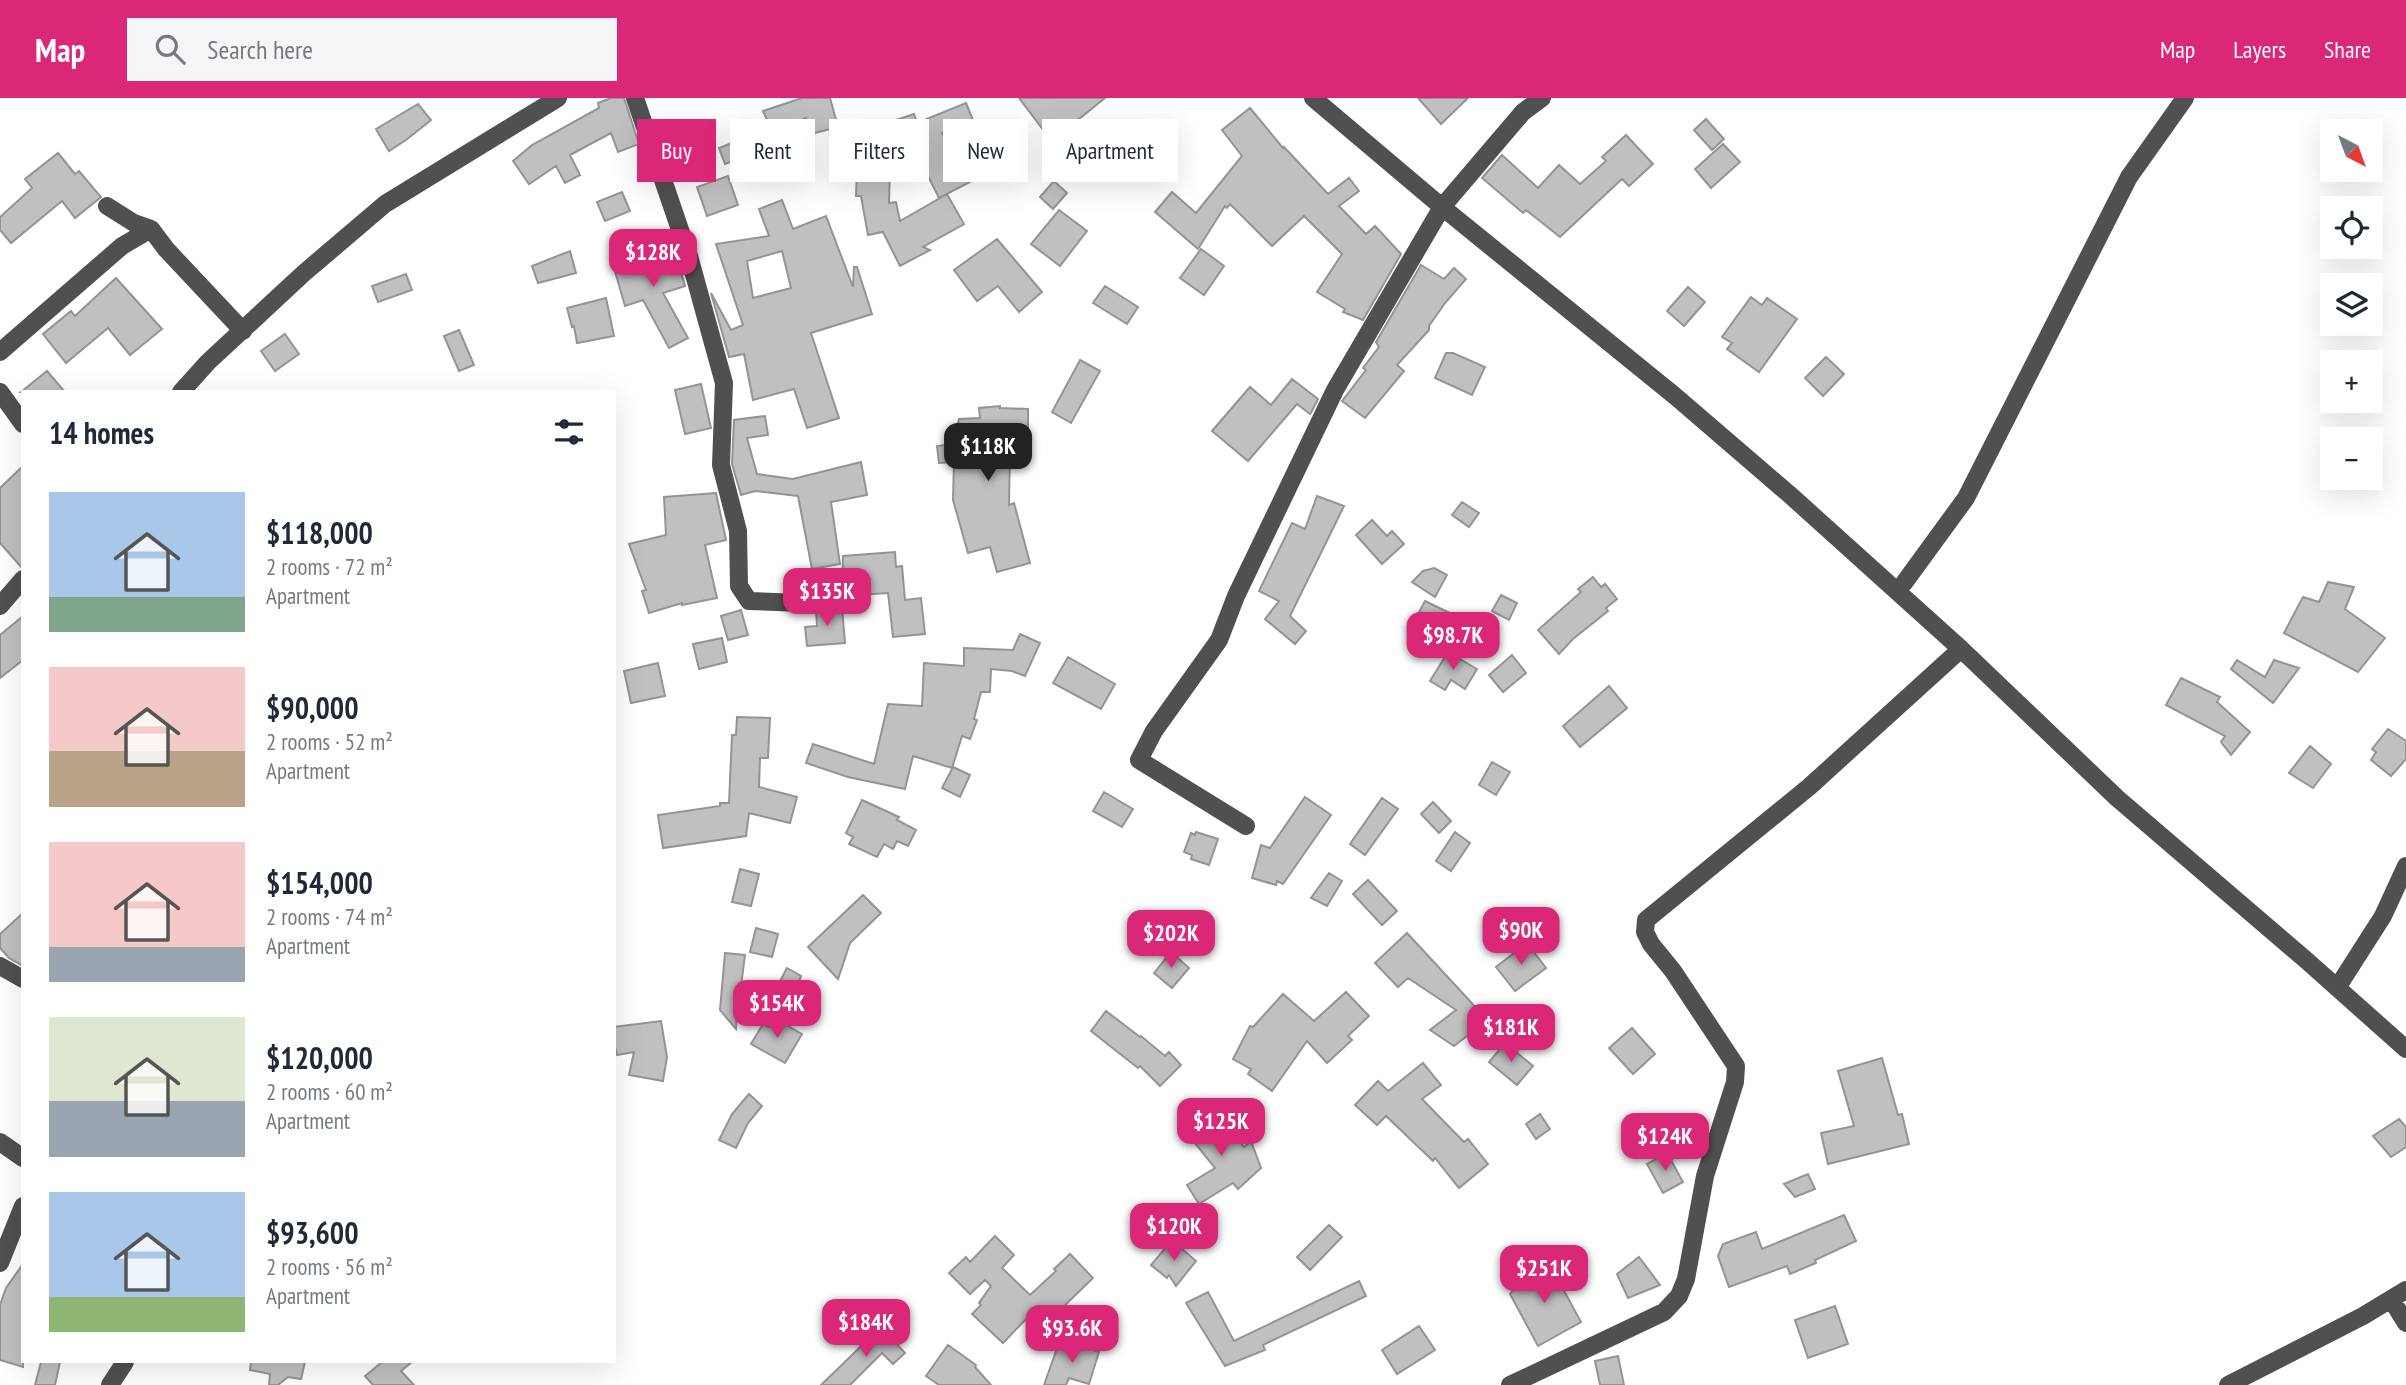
<!DOCTYPE html>
<html lang="en">
<head>
<meta charset="utf-8">
<style>
	body { margin:0; font-family:"PT Sans Narrow",sans-serif; background:#f6f6f7; color:#1f2937; height:100vh; display:flex; flex-direction:column; font-size:26px; white-space:nowrap }
	* { box-sizing:border-box; margin:0 }
	p { font-size:23px; color:#747a83 }
	.icon { flex:none; width:38px; height:38px; fill:none; stroke:currentColor; stroke-width:2; stroke-linecap:round; stroke-linejoin:round }
	.map { position:relative; flex:1; overflow:hidden }
	.panel { position:absolute; left:21px; top:292px; width:595px; height:973px; display:flex; flex-direction:column; background:#fff; border-radius:0px; box-shadow:0 7px 28px #0002 }
	.panel>* { flex:none }
	.banner { position:absolute; left:637px; top:21px; width:665px; height:63px; display:flex; gap:14px }
	.needle { width:46px; rotate:139deg }
	.fabs { position:absolute; left:2320px; top:21px; display:grid; gap:14px }
	.fabs a { display:grid; place-items:center; width:63px; height:63px; border-radius:0px; background:#fff; box-shadow:0 7px 28px #0002; font-size:35px }
	.price { position:absolute; translate:-50% -60px; padding:0 16px; border-radius:14px; background:#db2777; color:#fff; font-size:23px; line-height:46px; filter:drop-shadow(0 2px 4px #0008) }
	.price::after { content:''; position:absolute; left:50%; top:42px; width:21px; height:16px; margin-left:-10px; background:inherit; clip-path:polygon(0 0,100% 0,50% 100%) }
	.price.on { background:#222; color:#fff }
	ul { padding:0; list-style:none }
	li { display:flex; align-items:center; gap:21px; height:175px; padding:0 28px }
	li span { display:grid; place-items:center; flex:none; width:196px; height:140px; border-radius:0px; color:#555 }
	li>.icon { margin-inline-start:auto }
	span .icon { width:84px; height:84px; fill:#fffc; stroke-width:1 }
	li b { font-size:30px }
	h2 { display:flex; justify-content:space-between; align-items:center; height:84px; padding:0 28px; font-size:30px }
	.chip { padding:0 24px; border-radius:0px; background:#fff; box-shadow:0 7px 28px #0002; font-size:24px; line-height:63px }
	.chip.on { background:#db2777; color:#fff }
	header { display:flex; align-items:center; gap:42px; box-sizing:border-box; height:98px; padding:0 35px; background:#db2777; color:#fff }
	header strong { font-size:33px }
	nav { display:flex; gap:38px; margin-inline-start:auto; font-size:24px }
	.search { width:490px; height:63px; background:#f6f6f7; display:flex; align-items:center; gap:18px; box-sizing:border-box; padding:0 24px; border-radius:0px; color:#747a83; font-size:26px }
	.map>svg:first-child { display:block }
	.building { fill:#c0c0c0; stroke:#949494; stroke-width:2; fill-rule:evenodd }
	.lines { fill:none; stroke-linecap:round; stroke-linejoin:round }
	.minor { stroke:#505050; stroke-width:18 }
</style>
</head>
<body>
<header>
<strong>Map</strong>
<div class="search"><svg class="icon" aria-label="search" viewBox="0 0 24 24"><circle cx="10" cy="10" r="6"/><path d="M15 15l6 6"/></svg>Search here</div>
<nav><a>Map</a><a>Layers</a><a>Share</a></nav>
</header>
<div class="map">
<svg width="2406" height="1287" viewBox="0 0 2406 1287">
	<rect width="100%" height="100%" fill="#fff"/>
	<!-- building -->
	<path class="building" d="M611 0H624L639 46 618 54 611 35 570 57 580 77 565 85 556 68 529 86 513 63 532 47 599 10 598 5Z
		M802 0H830L838 29 811 36 806 20 773 35 763 13Z
		M1019 0H1105L1079 21 1103 52 1072 77 1049 48 1053 45Z
		M1418 0H1468L1441 26Z
		M966 5 973 22 942 35 960 71 963 70 970 84 939 100 916 54 902 59 890 24 914 16 917 25Z
		M418 6 431 22 406 42 389 53 376 31Z
		M1250 10 1283 50 1284 49 1328 96 1349 80 1359 93 1339 108 1366 136 1375 128 1401 156 1363 222 1343 214 1345 211 1317 194 1342 156 1304 118 1272 148 1230 106 1227 110 1225 108 1198 151 1155 114 1172 94 1196 115 1242 58 1222 32Z
		M1706 21 1724 41 1712 52 1694 32Z
		M1626 37 1653 66 1629 88 1622 81 1560 139 1526 112 1523 115 1482 80 1502 57 1538 90 1559 67 1580 86 1606 63 1602 59Z
		M744 40 750 57 725 66 719 50Z
		M1723 46 1740 64 1711 90 1695 71Z
		M58 55 75 76 79 73 101 99 75 120 62 103 11 145 0 132V119L32 90 25 81Z
		M857 71H890L889 105 896 104 900 123 947 96 964 126 923 149 930 152 900 168 883 134 868 137 861 98H856Z
		M728 78 738 107 707 118 697 89Z
		M1054 83 1067 95 1053 111 1040 99Z
		M622 94 630 113 605 123 597 104Z
		M782 102 793 131 826 118 853 189 854 169H857L872 216 811 235 839 320 807 330 794 291 753 302 744 256 729 259 711 195 731 232 743 227 716 146 769 138 759 111ZM782 153 791 190 753 200 747 163Z
		M1059 112 1087 133 1060 168 1031 146Z
		M997 141 1042 194 1019 214 998 188 977 203 954 172Z
		M1201 151 1224 168 1204 197 1180 180Z
		M570 153 576 175 538 185 532 168Z
		M675 153 685 188 663 195 688 240 669 250 643 202 625 208 612 163Z
		M1421 167 1444 181 1454 170 1466 181 1445 205 1429 228V232L1397 267 1404 273 1365 320 1342 303 1366 272 1363 270 1379 249 1376 244Z
		M406 176 412 192 378 204 372 188Z
		M116 180 162 231 130 257 108 230 66 265 43 236 71 213 75 218Z
		M1105 188 1138 209 1127 226 1093 205Z
		M1688 189 1705 204 1684 228 1667 213Z
		M1751 199 1762 207 1767 200 1797 221 1759 274 1727 251 1732 245 1722 239Z
		M606 200 614 238 577 245 574 228 572 229 567 210Z
		M459 232 474 267 459 273 444 238Z
		M285 236 299 256 275 273 261 253Z
		M1446 255H1453L1485 269 1472 297 1435 280Z
		M1826 259 1844 276 1823 298 1805 280Z
		M1080 262 1100 273 1071 325 1052 314Z
		M47 273 65 294H21Z
		M1292 281 1318 301 1311 315 1310 316 1297 306 1248 363 1212 333 1250 289 1271 307Z
		M701 286 711 330 685 336 675 292Z
		M1000 308V310L1028 311V341H1013L1015 350 1010 351 1009 407 1014 405 1030 465 997 474 990 449 968 455 953 402 954 364 939 365 937 348 953 346 959 321 980 320 979 310Z
		M765 318 768 337 747 340 757 376 793 381 861 364 867 397 831 404 840 466 812 471 798 398 755 393 741 397 732 366 734 322Z
		M23 368V470H22L0 445V390Z
		M716 395 726 442 705 447 717 500 682 507V505L649 515 642 493 646 492 629 446 666 437 664 399Z
		M1317 398 1344 408 1290 518 1306 533 1295 546 1265 521 1279 503 1259 493 1292 425 1305 431Z
		M1462 404 1479 415 1469 429 1452 417Z
		M1372 422 1387 438 1392 433 1404 446 1382 466 1356 437Z
		M895 454 896 469 902 468 905 502 921 500 925 536 893 539 888 495 842 498 843 458Z
		M1434 470 1447 477 1435 499 1412 484 1423 473Z
		M1593 479 1601 489 1605 486 1617 501 1606 510 1608 513 1573 541 1559 556 1538 532 1581 494 1578 491Z
		M2328 484 2354 489 2345 511 2385 540 2358 574 2284 535 2303 499 2319 504Z
		M1501 497 1517 505 1509 522 1492 513Z
		M1425 503 1456 518 1442 547 1417 535 1424 522 1417 518Z
		M842 509 845 545 807 548 805 529 817 528 816 511Z
		M741 512 748 537 728 542 721 518Z
		M23 518V562L0 580V537Z
		M1020 536 1040 545 1025 578 1012 573 991 571 990 594H981L974 621 977 622 970 641 962 638 952 670 913 658 905 691 848 679 806 665 813 646 874 666 888 606 922 608 924 565 964 568V550L1013 552Z
		M722 540 727 564 699 571 693 546Z
		M1448 554 1477 571 1465 591 1451 582 1445 592 1430 583Z
		M1512 557 1526 575 1503 594 1489 577Z
		M1068 559 1115 586 1101 611 1053 585Z
		M2237 562 2265 579 2274 562 2299 570 2273 605 2231 571Z
		M658 565 665 598 631 605 624 573Z
		M2181 580 2220 599 2217 604 2250 634 2231 657 2221 644 2225 638 2166 607Z
		M1609 588 1627 610 1580 649 1563 628Z
		M737 619 770 620 768 660H760L759 689 797 699 790 725 749 715 746 738 663 750 658 717 720 708V705H729L732 637H736Z
		M2388 631 2406 643V661L2391 678 2371 662 2376 654 2372 651Z
		M2310 648 2331 666 2313 690 2289 675Z
		M1492 664 1510 674 1496 697 1479 687Z
		M953 669 970 677 960 699 942 690Z
		M1104 694 1133 711 1122 729 1093 713Z
		M1305 699 1331 717 1283 786 1277 783 1276 787 1252 780 1261 747 1270 750Z
		M1382 700 1398 711 1365 757 1350 746Z
		M862 702 899 719 897 722 916 732 908 748 897 743 893 751 884 746 877 759 849 746 853 739 846 735Z
		M1433 704 1451 723 1439 735 1421 716Z
		M1196 734 1218 741 1209 767 1191 761 1192 757 1184 754 1191 735 1195 737Z
		M1455 734 1470 745 1451 773 1436 763Z
		M740 771 759 776 751 808 732 804Z
		M1329 775 1342 783 1327 808 1311 800Z
		M1368 782 1397 813 1382 827 1353 796Z
		M863 797 881 815 850 845 838 881 808 849Z
		M23 815V868L9 860 0 850V836Z
		M756 830 778 836 772 859 750 854Z
		M1407 835 1469 902 1494 931 1491 935 1480 928 1454 948 1430 932 1456 912 1408 880 1398 889 1375 865Z
		M1527 845 1546 870 1515 893 1496 869Z
		M1171 854 1189 870 1172 890 1154 875Z
		M725 855 745 857 740 896H738L736 931 720 912Z
		M787 870 801 878 795 894H786L777 889Z
		M1346 894 1369 918 1348 938 1352 942 1327 965 1307 943 1272 993 1248 976 1251 971 1233 961 1250 928 1253 929 1283 896 1314 923Z
		M1106 913 1140 939 1141 938 1165 958 1169 954 1181 967 1160 988 1140 968 1138 970 1091 933Z
		M774 920 802 936 785 965 751 946 763 926 769 929Z
		M661 923 667 959 663 983 629 977 634 954 617 957 616 952 614 953V929Z
		M1632 930 1655 956 1633 976 1609 950Z
		M1505 945 1533 968 1517 987 1489 964Z
		M1882 960 1898 1017 1902 1016 1909 1046 1828 1066 1821 1035 1854 1028 1838 973Z
		M1423 965 1441 987 1422 1001 1464 1044 1468 1041 1488 1066 1459 1090 1435 1060 1433 1063 1386 1018 1377 1027 1355 1007 1378 983 1388 993Z
		M749 996 762 1008 748 1025 736 1050 719 1042 732 1016Z
		M1214 1012 1244 1049 1251 1043 1261 1070 1238 1091 1233 1085 1199 1106 1187 1087 1215 1070 1186 1034Z
		M1540 1016 1550 1031 1536 1041 1526 1026Z
		M2399 1021 2406 1029V1049L2391 1059 2373 1038Z
		M1667 1055 1683 1084 1663 1095 1647 1066Z
		M1808 1076 1815 1091 1795 1099 1784 1086Z
		M1844 1117 1856 1143 1815 1162 1816 1165 1790 1176 1787 1168 1729 1189 1718 1158 1723 1146 1756 1134 1762 1151Z
		M1329 1127 1342 1139 1310 1172 1297 1159Z
		M995 1138 1014 1157 1002 1170 1030 1197 1056 1173 1054 1171 1070 1156 1093 1180 1056 1216 1067 1225 1056 1240 1029 1218 1003 1245 972 1216 981 1207 979 1205 991 1188 985 1182 970 1196 949 1175 966 1159 970 1164Z
		M1172 1142 1196 1163 1176 1188 1169 1177 1167 1180 1151 1167Z
		M1639 1159 1660 1187 1628 1200 1617 1176Z
		M1549 1165 1581 1224 1538 1248 1510 1196 1521 1181Z
		M23 1166V1269L0 1262V1207L6 1190Z
		M1359 1183 1366 1198 1263 1247 1265 1252 1225 1268 1186 1205 1208 1194 1234 1243Z
		M1835 1208 1848 1246 1808 1260 1795 1222Z
		M1419 1228 1435 1252 1397 1276 1382 1252Z
		M881 1229 905 1255 893 1266 882 1255 850 1287H821Z
		M1060 1242 1099 1254 1089 1286 1069 1280 1066 1287H1044Z
		M948 1247 976 1267 975 1269 991 1287H939L926 1278Z
		M1618 1258 1624 1287H1600L1595 1263Z
		M41 1264H60L55 1287H35Z
		M251 1264H305L301 1281 288 1279 278 1287H269L270 1276 250 1272Z
		M382 1264H412L401 1273 414 1287H373L365 1278Z"/>
	<g class="lines">
		<!-- minor -->
		<path class="minor" d="M635 0 689 158 724 285 721 367 738 433 739 488 749 503 802 505
			M1313 0 1442 109 1675 298 1789 396 1961 551 2117 700 2306 862 2406 951
			M107 108 134 125 151 131
			M0 254 122 148 151 131 166 151 243 233
			M0 294 23 326
			M181 294 208 264 304 175 385 106 558 0
			M1904 485 1966 400 2129 79 2185 0
			M0 508 23 481
			M1246 728 1139 662 1154 633 1219 542 1236 498 1335 292 1442 109 1523 14 1542 0
			M0 868 23 881
			M2337 890 2383 818 2406 768
			M0 1044 23 1060
			M0 1165 23 1108
			M2391 1201 2406 1225
			M110 1287 125 1264
			M1510 1287 1664 1214 1679 1198 1686 1181 1705 1078 1735 984 1736 968 1673 873 1651 846 1645 834 1646 822 1809 689 1961 551
			M2228 1287 2363 1218 2406 1192"/>
	</g>
</svg>
<div class="fabs">
<a><svg class="needle" viewBox="-14 -14 28 28"><path d="M0-13l5 13h-10z" fill="#e53935"/><path d="M0 13l5-13h-10z" fill="#747a83"/></svg></a>
<a><svg class="icon" aria-label="locate" viewBox="0 0 24 24"><circle cx="12" cy="12" r="6"/><path d="M12 2v4M12 18v4M2 12h4M18 12h4"/></svg></a>
<a><svg class="icon" aria-label="layers" viewBox="0 0 24 24"><path d="M12 4l9 5-9 5-9-5zM3 14l9 5 9-5"/></svg></a>
<a>+</a>
<a>−</a>
</div>
<b class="price" style="left:653px;top:191px">$128K</b>
<b class="price on" style="left:988px;top:385px">$118K</b>
<b class="price" style="left:827px;top:530px">$135K</b>
<b class="price" style="left:1453px;top:574px">$98.7K</b>
<b class="price" style="left:1521px;top:869px">$90K</b>
<b class="price" style="left:1171px;top:872px">$202K</b>
<b class="price" style="left:777px;top:942px">$154K</b>
<b class="price" style="left:1511px;top:966px">$181K</b>
<b class="price" style="left:1221px;top:1060px">$125K</b>
<b class="price" style="left:1665px;top:1075px">$124K</b>
<b class="price" style="left:1174px;top:1165px">$120K</b>
<b class="price" style="left:1544px;top:1207px">$251K</b>
<b class="price" style="left:866px;top:1261px">$184K</b>
<b class="price" style="left:1072px;top:1267px">$93.6K</b>
<div class="banner">
<a class="chip on">Buy</a>
<a class="chip">Rent</a>
<a class="chip">Filters</a>
<a class="chip">New</a>
<a class="chip">Apartment</a>
</div>
<section class="panel">
<h2>14 homes<svg class="icon" aria-label="filters" viewBox="0 0 24 24"><path d="M4 7h16M4 17h16"/><circle cx="9" cy="7" r="2"/><circle cx="15" cy="17" r="2"/></svg></h2>
<ul>
<li><span style="background:linear-gradient(#a9c7e8 75%,#7fa58c 0)"><svg class="icon" aria-label="home" viewBox="0 0 24 24"><path d="M3 11l9-7 9 7M6 9v11h12V9"/></svg></span><div><b>$118,000</b><p>2 rooms · 72 m²</p><p>Apartment</p></div></li>
<li><span style="background:linear-gradient(#f6c9c9 60%,#b9a48a 0)"><svg class="icon" aria-label="home" viewBox="0 0 24 24"><path d="M3 11l9-7 9 7M6 9v11h12V9"/></svg></span><div><b>$90,000</b><p>2 rooms · 52 m²</p><p>Apartment</p></div></li>
<li><span style="background:linear-gradient(#f6c9c9 75%,#9aa5b1 0)"><svg class="icon" aria-label="home" viewBox="0 0 24 24"><path d="M3 11l9-7 9 7M6 9v11h12V9"/></svg></span><div><b>$154,000</b><p>2 rooms · 74 m²</p><p>Apartment</p></div></li>
<li><span style="background:linear-gradient(#dfe7d0 60%,#9aa5b1 0)"><svg class="icon" aria-label="home" viewBox="0 0 24 24"><path d="M3 11l9-7 9 7M6 9v11h12V9"/></svg></span><div><b>$120,000</b><p>2 rooms · 60 m²</p><p>Apartment</p></div></li>
<li><span style="background:linear-gradient(#a9c7e8 75%,#8fb573 0)"><svg class="icon" aria-label="home" viewBox="0 0 24 24"><path d="M3 11l9-7 9 7M6 9v11h12V9"/></svg></span><div><b>$93,600</b><p>2 rooms · 56 m²</p><p>Apartment</p></div></li>
</ul>
</section>
</div>
</body>
</html>
